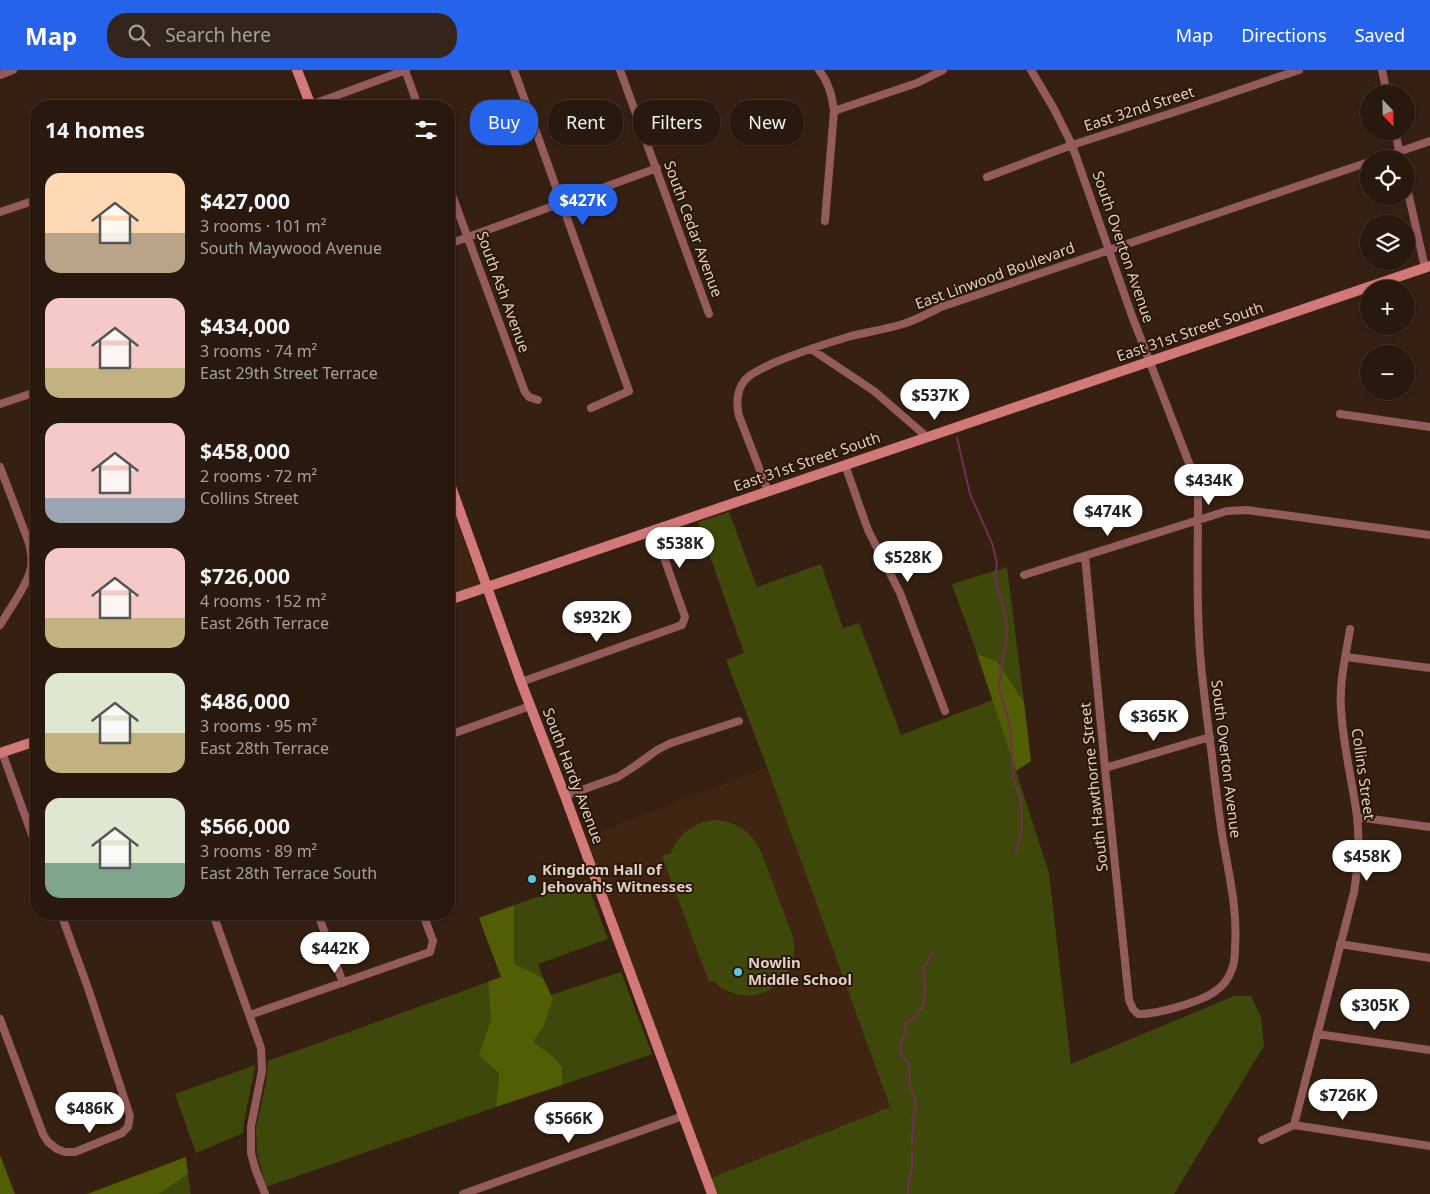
<!DOCTYPE html>
<html lang="en">
<head>
<meta charset="utf-8">
<style>
	body { margin:0; font-family:"Noto Sans",sans-serif; background:#34251c; color:#f1f3f6; height:100vh; display:flex; flex-direction:column; font-size:19px; white-space:nowrap }
	* { box-sizing:border-box; margin:0 }
	p { font-size:16px; color:#a5a09e }
	.icon { flex:none; width:28px; height:28px; fill:none; stroke:currentColor; stroke-width:2; stroke-linecap:round; stroke-linejoin:round }
	.map { position:relative; flex:1; overflow:hidden }
	.details { position:absolute; left:30px; top:30px; width:425px; height:820px; display:flex; flex-direction:column; background:#28180e; border-radius:20px; box-shadow:0 1px 4px #0004,0 0 0 1px #44372e }
	.details>* { flex:none }
	.banner { position:absolute; left:470px; top:30px; width:475px; height:45px; display:flex; gap:10px }
	.needle { width:32px; rotate:158deg }
	.tools { position:absolute; left:1360px; top:15px; display:grid; gap:10px }
	.tools a { display:grid; place-items:center; width:55px; height:55px; border-radius:50%; background:#28180e; box-shadow:0 1px 4px #0004,0 0 0 1px #44372e; font-size:25px }
	.price { position:absolute; translate:-50% -42px; padding:0 11px; border-radius:18px; background:#fff; color:#222; font-size:16px; line-height:32px; filter:drop-shadow(0 1px 2px #0008) }
	.price::after { content:''; position:absolute; left:50%; top:30px; width:15px; height:11px; margin-left:-8px; background:inherit; clip-path:polygon(0 0,100% 0,50% 100%) }
	.price.on { background:#2563eb; color:#fff }
	ul { padding:0; list-style:none }
	li { display:flex; align-items:center; gap:15px; height:125px; padding:0 15px }
	li span { display:grid; place-items:center; flex:none; width:140px; height:100px; border-radius:15px; color:#555 }
	li>.icon { margin-inline-start:auto }
	span .icon { width:60px; height:60px; fill:#fffc; stroke-width:1 }
	li b { font-size:21px }
	h2 { display:flex; justify-content:space-between; align-items:center; height:60px; padding:0 15px; font-size:21px }
	.chip { padding:0 18px; border-radius:20px; background:#28180e; box-shadow:0 1px 4px #0004,0 0 0 1px #44372e; font-size:18px; line-height:45px }
	.chip.on { background:#2563eb; color:#fff }
	header { display:flex; align-items:center; gap:30px; box-sizing:border-box; height:70px; padding:0 25px; background:#2563eb; color:#fff }
	header strong { font-size:24px }
	nav { display:flex; gap:28px; margin-inline-start:auto; font-size:18px }
	.search { width:350px; height:45px; background:#34251c; display:flex; align-items:center; gap:12px; box-sizing:border-box; padding:0 18px; border-radius:20px; color:#a5a09e; font-size:19px }
	.map>svg:first-child { display:block }
	.built { fill:#412513 }
	.green { fill:#3e480b }
	.forest { fill:#515e03 }
	.lines { fill:none; stroke-linecap:round; stroke-linejoin:round }
	.stream { stroke:#722f56; stroke-width:2 }
	.street { stroke:#945b5c; stroke-width:8 }
	.secondary { stroke:#d27879; stroke-width:10 }
	.poi-dot { fill:#59c8e5; stroke:#2b1608; stroke-width:2 }
	.labels { text-anchor:middle; stroke-width:4; stroke-linejoin:round; paint-order:stroke }
	.street-label { font-size:15px; fill:#dfd0c7; stroke:#2b1608 }
	.poi-label { font-size:15px; font-weight:bold; fill:#dfd0c7; stroke:#2b1608; text-anchor:start }
</style>
</head>
<body>
<header>
<strong>Map</strong>
<div class="search"><svg class="icon" aria-label="search" viewBox="0 0 24 24"><circle cx="10" cy="10" r="6"/><path d="M15 15l6 6"/></svg>Search here</div>
<nav><a>Map</a><a>Directions</a><a>Saved</a></nav>
</header>
<div class="map">
<svg width="1430" height="1124" viewBox="0 0 1430 1124">
	<rect width="100%" height="100%" fill="#362012"/>
	<!-- built -->
	<path class="built" d="M449 426 476 506 479 507 480 511 477 515 449 527Z
		M767 697 890 1038 711 1108 586 767Z"/>
	<!-- green -->
	<path class="green" d="M729 442 757 517 821 494 843 558 859 553 901 665 993 630 1049 803 1071 994 1234 926H1251L1261 947 1264 976 1174 1124H717L711 1108 890 1037 767 697 726 590 744 583 698 452Z
		M1007 497 1024 632 997 591 977 584 952 514Z
		M713 750C734 750 750 760 760 779L793 867C803 915 748 945 713 911L709 912 662 786 671 783C678 764 694 753 713 750Z
		M586 810 608 869 538 894 543 908 514 895V835Z
		M621 902 652 984 562 1015V995L533 972 544 956 553 929 551 925Z
		M488 912 491 949 480 985 499 1003 496 1037 266 1117 257 1084 256 1057 266 1012 268 991Z
		M255 995C252 1018 245 1040 243 1063L196 1083 175 1024Z
		M188 1104 191 1124H159Z"/>
	<!-- forest -->
	<path class="forest" d="M977 584 997 591 1024 632 1031 691 1016 701Z
		M514 835V894L543 908 553 929 544 956 533 972 551 985 562 996V1015L496 1037 499 1003 479 985 491 949 488 912 501 907 479 848Z
		M0 1085 15 1124H0Z
		M186 1087 188 1104 159 1124H87Z"/>
	<g class="lines">
		<!-- stream -->
		<path class="stream" d="M957 368 970 424 992 473 997 493 995 508 1004 540 1007 556 1006 573 1003 586 999 617 1010 656 1013 707 1021 731 1022 759 1016 782
			M912 1076V1063L914 1054 912 1049C920 1032 914 1030 910 1015 908 1009 911 1001 909 995 907 991 903 989 902 985 899 977 902 969 906 963L905 954C928 943 927 920 923 899L934 880
			M908 1124 909 1110 912 1099V1082"/>
		<!-- street -->
		<path class="street" d="M405 0 418 36
			M514 0 629 321 591 338
			M620 0 709 244
			M819 0C829 13 832 26 834 41L825 151
			M1031 0 1054 39 1072 75 1132 246 1194 406 1198 425C1198 482 1196 539 1201 595 1204 626 1208 656 1212 686 1215 712 1218 738 1222 764 1228 801 1238 839 1235 877 1235 884 1235 892 1232 899 1229 908 1222 917 1214 922 1200 932 1155 945 1138 944L1133 939 1129 930 1105 698 1085 486
			M1382 0 1387 24
			M0 5 13 0
			M308 36 406 0
			M834 41 917 13 943 0
			M1395 61 1401 89
			M1378 89 1430 71
			M987 107 1072 75 1181 40 1299 0
			M1406 113 1425 198
			M449 117 525 322 529 327 538 330
			M0 142 36 130
			M449 174 657 98
			M811 279 874 321 927 367
			M0 334 36 322
			M1340 344 1430 357
			M845 395 868 460 900 523 945 641
			M0 397 29 473C31 483 33 492 30 502 25 518 9 540 0 555
			M768 421 739 346C736 333 736 321 745 310 752 302 762 299 771 294 797 283 824 274 851 266 868 262 886 259 903 254 916 250 929 243 941 237L1369 92
			M1024 505 1227 441 1247 440 1430 465
			M1346 587 1430 598
			M521 612 682 555 685 547 654 459
			M449 665 530 636
			M2 682 36 776
			M1105 698 1210 667
			M565 726 618 707 635 696 657 680 671 673 739 651
			M1357 747 1430 757
			M213 844 261 978 262 1001 251 1056V1083L255 1098 265 1124
			M318 844 343 913
			M1340 874 1430 888
			M250 945 430 882 433 871 423 844
			M0 949 43 1064 48 1072 57 1079 65 1082H75L122 1063 128 1057 130 1046 88 918 61 844
			M1317 964 1430 980
			M1294 1055 1354 822C1358 797 1360 771 1357 746 1352 710 1343 675 1341 639 1339 612 1346 585 1350 559
			M1262 1070 1294 1055 1430 1076
			M463 1124 683 1046"/>
		<!-- secondary -->
		<path class="secondary" d="M297 0 311 36
			M449 411 521 612 565 726 712 1124
			M449 530 1430 196
			M0 683 36 671"/>
	</g>
	<!-- markers -->
	<g class="poi-dot">
		<circle cx="532" cy="809" r="5"/>
		<circle cx="738" cy="902" r="5"/>
	</g>
	<g class="labels">
		<!-- street labels -->
		<g class="street-label">
			<text transform="translate(1139 39) rotate(-18)" y="5">East 32nd Street</text>
			<text transform="translate(693 159) rotate(70)" y="5">South Cedar Avenue</text>
			<text transform="translate(1123 177) rotate(71)" y="5">South Overton Avenue</text>
			<text transform="translate(995 206) rotate(-20)" y="5">East Linwood Boulevard</text>
			<text transform="translate(503 222) rotate(70)" y="5">South Ash Avenue</text>
			<text transform="translate(1190 262) rotate(-19)" y="5">East 31st Street South</text>
			<text transform="translate(807 392) rotate(-19)" y="5">East 31st Street South</text>
			<text transform="translate(1226 689) rotate(83)" y="5">South Overton Avenue</text>
			<text transform="translate(1363 704) rotate(82)" y="5">Collins Street</text>
			<text transform="translate(573 706) rotate(69)" y="5">South Hardy Avenue</text>
			<text transform="translate(1094 717) rotate(-96)" y="5">South Hawthorne Street</text>
		</g>
		<!-- poi labels -->
		<g class="poi-label">
			<text x="542" y="805">Kingdom Hall of<tspan x="542" dy="17">Jehovah's Witnesses</tspan></text>
			<text x="748" y="898">Nowlin<tspan x="748" dy="17">Middle School</tspan></text>
		</g>
	</g>
</svg>
<div class="tools">
<a><svg class="needle" viewBox="-14 -14 28 28"><path d="M0-13l5 13h-10z" fill="#e53935"/><path d="M0 13l5-13h-10z" fill="#a5a09e"/></svg></a>
<a><svg class="icon" aria-label="locate" viewBox="0 0 24 24"><circle cx="12" cy="12" r="6"/><path d="M12 2v4M12 18v4M2 12h4M18 12h4"/></svg></a>
<a><svg class="icon" aria-label="layers" viewBox="0 0 24 24"><path d="M12 4l9 5-9 5-9-5zM3 14l9 5 9-5"/></svg></a>
<a>+</a>
<a>−</a>
</div>
<b class="price on" style="left:583px;top:156px">$427K</b>
<b class="price" style="left:935px;top:351px">$537K</b>
<b class="price" style="left:1209px;top:436px">$434K</b>
<b class="price" style="left:1108px;top:467px">$474K</b>
<b class="price" style="left:680px;top:499px">$538K</b>
<b class="price" style="left:908px;top:513px">$528K</b>
<b class="price" style="left:597px;top:573px">$932K</b>
<b class="price" style="left:1154px;top:672px">$365K</b>
<b class="price" style="left:1367px;top:812px">$458K</b>
<b class="price" style="left:335px;top:904px">$442K</b>
<b class="price" style="left:1375px;top:961px">$305K</b>
<b class="price" style="left:1343px;top:1051px">$726K</b>
<b class="price" style="left:90px;top:1064px">$486K</b>
<b class="price" style="left:569px;top:1074px">$566K</b>
<div class="banner">
<a class="chip on">Buy</a>
<a class="chip">Rent</a>
<a class="chip">Filters</a>
<a class="chip">New</a>
</div>
<section class="details">
<h2>14 homes<svg class="icon" aria-label="filters" viewBox="0 0 24 24"><path d="M4 7h16M4 17h16"/><circle cx="9" cy="7" r="2"/><circle cx="15" cy="17" r="2"/></svg></h2>
<ul>
<li><span style="background:linear-gradient(#ffd9b3 60%,#b9a48a 0)"><svg class="icon" aria-label="home" viewBox="0 0 24 24"><path d="M3 11l9-7 9 7M6 9v11h12V9"/></svg></span><div><b>$427,000</b><p>3 rooms · 101 m²</p><p>South Maywood Avenue</p></div></li>
<li><span style="background:linear-gradient(#f6c9c9 70%,#c2b280 0)"><svg class="icon" aria-label="home" viewBox="0 0 24 24"><path d="M3 11l9-7 9 7M6 9v11h12V9"/></svg></span><div><b>$434,000</b><p>3 rooms · 74 m²</p><p>East 29th Street Terrace</p></div></li>
<li><span style="background:linear-gradient(#f6c9c9 75%,#9aa5b1 0)"><svg class="icon" aria-label="home" viewBox="0 0 24 24"><path d="M3 11l9-7 9 7M6 9v11h12V9"/></svg></span><div><b>$458,000</b><p>2 rooms · 72 m²</p><p>Collins Street</p></div></li>
<li><span style="background:linear-gradient(#f6c9c9 70%,#c2b280 0)"><svg class="icon" aria-label="home" viewBox="0 0 24 24"><path d="M3 11l9-7 9 7M6 9v11h12V9"/></svg></span><div><b>$726,000</b><p>4 rooms · 152 m²</p><p>East 26th Terrace</p></div></li>
<li><span style="background:linear-gradient(#dfe7d0 60%,#c2b280 0)"><svg class="icon" aria-label="home" viewBox="0 0 24 24"><path d="M3 11l9-7 9 7M6 9v11h12V9"/></svg></span><div><b>$486,000</b><p>3 rooms · 95 m²</p><p>East 28th Terrace</p></div></li>
<li><span style="background:linear-gradient(#dfe7d0 65%,#7fa58c 0)"><svg class="icon" aria-label="home" viewBox="0 0 24 24"><path d="M3 11l9-7 9 7M6 9v11h12V9"/></svg></span><div><b>$566,000</b><p>3 rooms · 89 m²</p><p>East 28th Terrace South</p></div></li>
</ul>
</section>
</div>
</body>
</html>
